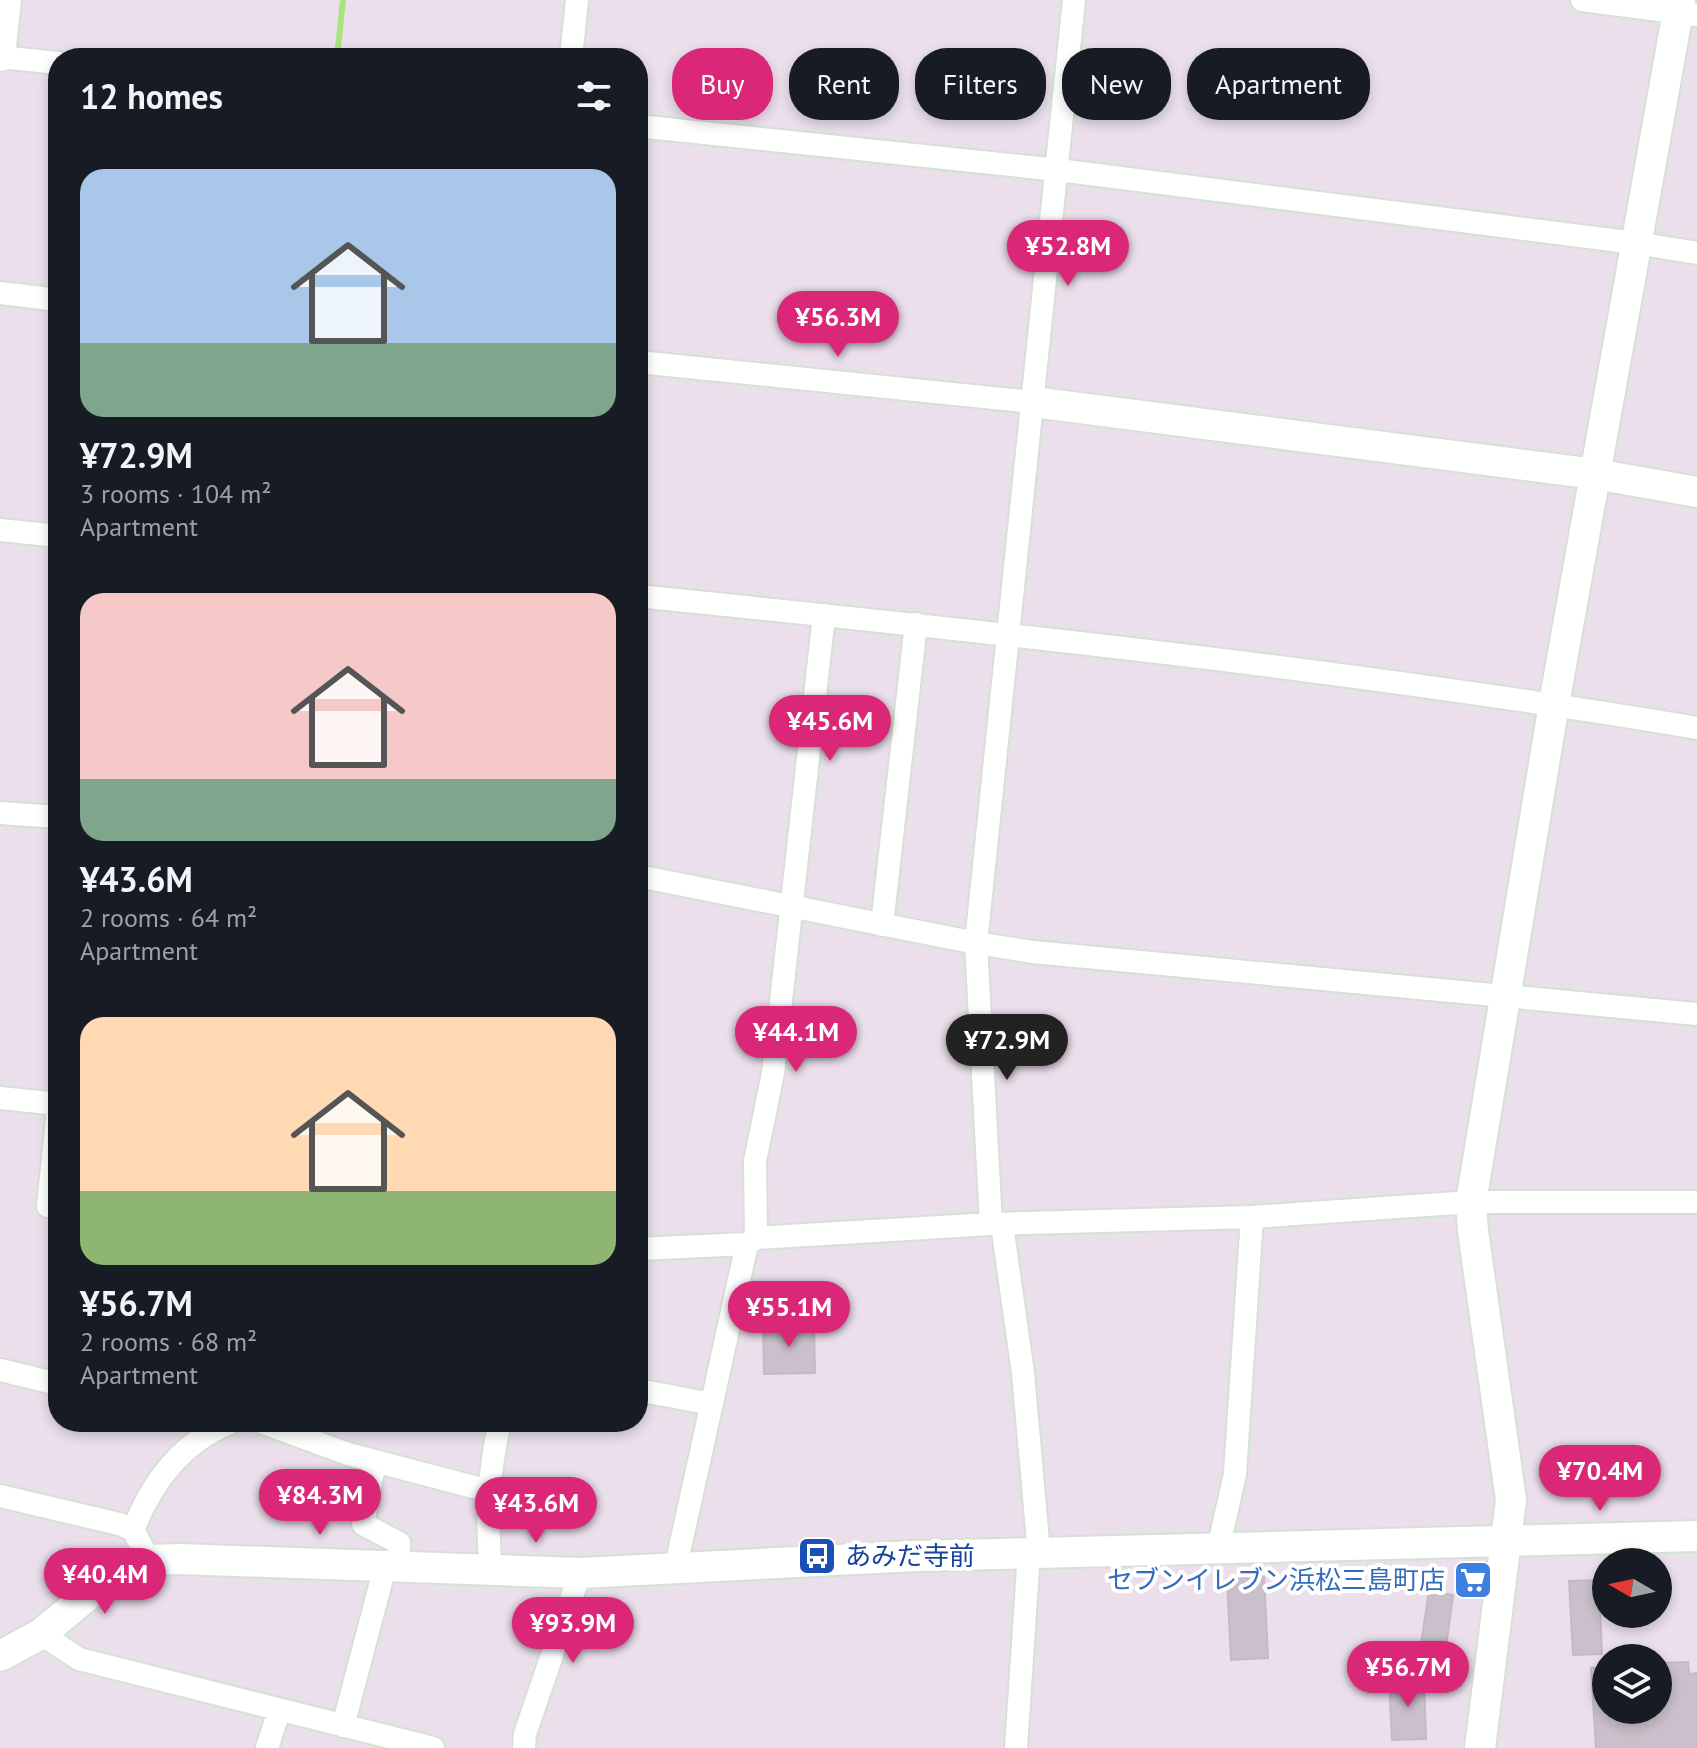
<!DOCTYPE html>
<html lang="en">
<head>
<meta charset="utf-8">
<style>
	body { margin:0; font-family:"PT Sans","Noto Sans JP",sans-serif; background:#20242c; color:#f1f3f6; height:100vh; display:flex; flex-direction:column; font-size:30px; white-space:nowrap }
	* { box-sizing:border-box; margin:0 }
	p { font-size:26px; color:#9ea1a6 }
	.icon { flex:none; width:44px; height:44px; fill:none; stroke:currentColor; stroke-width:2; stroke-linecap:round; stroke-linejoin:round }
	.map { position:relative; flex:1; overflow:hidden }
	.side { position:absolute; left:48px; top:48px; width:600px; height:1384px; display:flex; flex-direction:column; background:#171b24; border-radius:32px; box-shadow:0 4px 12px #0003 }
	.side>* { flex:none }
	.guide { position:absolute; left:672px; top:48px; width:760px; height:72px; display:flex; gap:16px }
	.needle { width:52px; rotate:279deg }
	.tools { position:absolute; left:1592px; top:1548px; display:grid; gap:16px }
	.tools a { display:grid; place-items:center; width:80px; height:80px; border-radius:50%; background:#171b24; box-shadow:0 4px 12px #0003; font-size:40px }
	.price { position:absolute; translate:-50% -68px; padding:0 18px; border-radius:28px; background:#db2777; color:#fff; font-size:26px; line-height:52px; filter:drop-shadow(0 2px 4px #0008) }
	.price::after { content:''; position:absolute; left:50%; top:48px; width:24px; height:18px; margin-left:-12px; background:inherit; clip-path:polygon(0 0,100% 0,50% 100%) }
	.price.active { background:#222; color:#fff }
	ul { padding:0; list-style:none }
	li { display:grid; align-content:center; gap:16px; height:424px; padding:0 32px }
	li span { display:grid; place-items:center; height:248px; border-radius:24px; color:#555 }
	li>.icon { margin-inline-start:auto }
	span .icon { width:144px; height:144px; fill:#fffc; stroke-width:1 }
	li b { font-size:34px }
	h2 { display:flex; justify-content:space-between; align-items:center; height:96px; padding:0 32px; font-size:34px }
	.pill { padding:0 28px; border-radius:32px; background:#171b24; box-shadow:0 4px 12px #0003; font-size:28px; line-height:72px }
	.pill.active { background:#db2777; color:#fff }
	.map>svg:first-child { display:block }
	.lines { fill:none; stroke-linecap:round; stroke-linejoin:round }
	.stream { stroke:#a8e47b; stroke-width:6 }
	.building { fill:#cac0cb; stroke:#c6b8c7; stroke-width:2 }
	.street-casing { stroke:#d4e2d5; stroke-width:26 }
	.secondary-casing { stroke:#d4e2d5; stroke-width:34 }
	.street { stroke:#fff; stroke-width:22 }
	.secondary { stroke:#fff; stroke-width:30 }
	.labels { text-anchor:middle; stroke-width:8; stroke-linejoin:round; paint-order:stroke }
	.transit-label { font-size:26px; fill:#164399; stroke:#fff; text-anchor:start }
	.shop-label { font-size:26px; fill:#366cbe; stroke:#fff; text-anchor:end }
</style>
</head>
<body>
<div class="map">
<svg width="1697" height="1748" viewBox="0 0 1697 1748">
	<rect width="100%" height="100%" fill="#eadfeb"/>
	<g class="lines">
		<!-- stream -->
		<path class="stream" d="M337 58 343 0"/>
	</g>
	<!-- building -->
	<path class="building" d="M814 1324 815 1373 764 1374 763 1327Z
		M1264 1577 1268 1658 1231 1660 1227 1579Z
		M1599 1580 1602 1654 1573 1655 1569 1581Z
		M1429 1591 1453 1595 1445 1655 1420 1651Z
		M1688 1662 1689 1674 1697 1673V1748H1596L1591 1668 1606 1667V1710H1658V1663Z
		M1424 1677 1426 1739 1392 1740 1389 1679Z"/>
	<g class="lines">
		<defs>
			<path id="street" d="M1582 0 1697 15
				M0 57 58 63
				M571 58 577 0
				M638 126 1058 170 1636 243 1697 253
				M0 293 58 300
				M638 362 1033 402
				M0 530 58 536
				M638 596C992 632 1346 669 1697 728
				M0 813 58 817
				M638 876 976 943 1033 952 1697 1014
				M882 925 916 624
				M0 1098 58 1104
				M48 1206 58 1110
				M991 1224 976 943 1074 0
				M1002 1225 1023 1373 1039 1553
				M756 1238 755 1161 773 1073 824 615
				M638 1249 747 1244
				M0 1370 58 1384
				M638 1390 712 1404
				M261 1422 348 1454 489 1491
				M375 1461 363 1524 399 1543 398 1568
				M0 1496 119 1524 133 1530 149 1560
				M133 1530C152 1482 181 1443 231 1422
				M1218 1549 1235 1474 1252 1217
				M675 1570 747 1244 756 1238 991 1224 1252 1217 1471 1202H1697
				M491 1571C486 1518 488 1474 500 1422
				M41 1634 79 1659 433 1748
				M343 1726 385 1567
				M267 1748 279 1711
				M524 1748 525 1734 580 1573
				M1016 1748 1029 1553"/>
			<path id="secondary" d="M0 56 6 0
				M1033 402 1595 474 1697 492
				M0 1656 41 1634 122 1567 149 1560 180 1559 580 1573 916 1556 1697 1536
				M1480 1748 1511 1500 1473 1231 1471 1202 1554 704 1680 0"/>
		</defs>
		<!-- street casing -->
		<use href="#street" class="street-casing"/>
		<!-- secondary casing -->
		<use href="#secondary" class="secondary-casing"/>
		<!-- street -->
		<use href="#street" class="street"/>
		<!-- secondary -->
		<use href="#secondary" class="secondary"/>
	</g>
	<!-- icons -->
	<defs>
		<symbol id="bus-square" viewBox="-11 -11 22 22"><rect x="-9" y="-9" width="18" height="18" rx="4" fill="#1a4fb4" stroke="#fff"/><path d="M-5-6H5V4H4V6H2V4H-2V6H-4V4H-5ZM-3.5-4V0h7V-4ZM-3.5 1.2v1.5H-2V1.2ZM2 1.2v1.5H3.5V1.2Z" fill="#fff"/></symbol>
		<symbol id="supermarket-square" viewBox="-11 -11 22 22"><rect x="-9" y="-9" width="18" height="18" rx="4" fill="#3f7fe0" stroke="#fff"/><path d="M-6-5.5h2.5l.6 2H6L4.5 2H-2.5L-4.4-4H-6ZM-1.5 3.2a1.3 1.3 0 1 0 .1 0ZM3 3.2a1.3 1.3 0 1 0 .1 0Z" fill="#fff"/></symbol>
	</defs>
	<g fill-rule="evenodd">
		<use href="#bus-square" x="795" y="1534" width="44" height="44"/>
		<use href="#supermarket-square" x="1451" y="1558" width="44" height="44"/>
	</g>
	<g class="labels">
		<!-- transit labels -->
		<g class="transit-label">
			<text x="845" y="1565">あみだ寺前</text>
		</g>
		<!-- shop labels -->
		<g class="shop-label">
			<text x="1445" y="1589">セブンイレブン浜松三島町店</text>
		</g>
	</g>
</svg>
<div class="tools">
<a><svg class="needle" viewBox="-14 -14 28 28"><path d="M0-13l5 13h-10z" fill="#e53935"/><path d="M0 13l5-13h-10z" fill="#9ea1a6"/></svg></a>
<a><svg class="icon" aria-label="layers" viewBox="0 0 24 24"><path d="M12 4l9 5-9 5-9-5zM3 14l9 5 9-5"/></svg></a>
</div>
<b class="price" style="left:1068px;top:288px">¥52.8M</b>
<b class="price" style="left:838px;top:359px">¥56.3M</b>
<b class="price" style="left:830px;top:763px">¥45.6M</b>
<b class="price" style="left:796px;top:1074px">¥44.1M</b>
<b class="price active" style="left:1007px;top:1082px">¥72.9M</b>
<b class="price" style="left:789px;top:1349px">¥55.1M</b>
<b class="price" style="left:1600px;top:1513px">¥70.4M</b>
<b class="price" style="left:320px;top:1537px">¥84.3M</b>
<b class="price" style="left:536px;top:1545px">¥43.6M</b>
<b class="price" style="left:105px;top:1616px">¥40.4M</b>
<b class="price" style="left:573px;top:1665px">¥93.9M</b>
<b class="price" style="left:1408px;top:1709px">¥56.7M</b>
<div class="guide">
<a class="pill active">Buy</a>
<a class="pill">Rent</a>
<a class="pill">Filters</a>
<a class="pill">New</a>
<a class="pill">Apartment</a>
</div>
<section class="side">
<h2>12 homes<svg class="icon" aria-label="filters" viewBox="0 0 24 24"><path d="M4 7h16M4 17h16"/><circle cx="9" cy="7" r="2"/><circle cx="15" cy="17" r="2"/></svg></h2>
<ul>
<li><span style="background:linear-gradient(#a9c7e8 70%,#7fa58c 0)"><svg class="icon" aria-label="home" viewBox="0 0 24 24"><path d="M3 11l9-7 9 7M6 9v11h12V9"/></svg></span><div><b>¥72.9M</b><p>3 rooms · 104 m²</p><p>Apartment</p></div></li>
<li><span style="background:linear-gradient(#f6c9c9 75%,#7fa58c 0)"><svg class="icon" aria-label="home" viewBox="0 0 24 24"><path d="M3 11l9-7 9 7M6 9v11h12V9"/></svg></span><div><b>¥43.6M</b><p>2 rooms · 64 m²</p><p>Apartment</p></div></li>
<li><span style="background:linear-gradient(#ffd9b3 70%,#8fb573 0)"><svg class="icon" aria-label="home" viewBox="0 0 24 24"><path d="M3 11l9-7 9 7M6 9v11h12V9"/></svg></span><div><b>¥56.7M</b><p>2 rooms · 68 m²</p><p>Apartment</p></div></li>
</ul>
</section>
</div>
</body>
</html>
